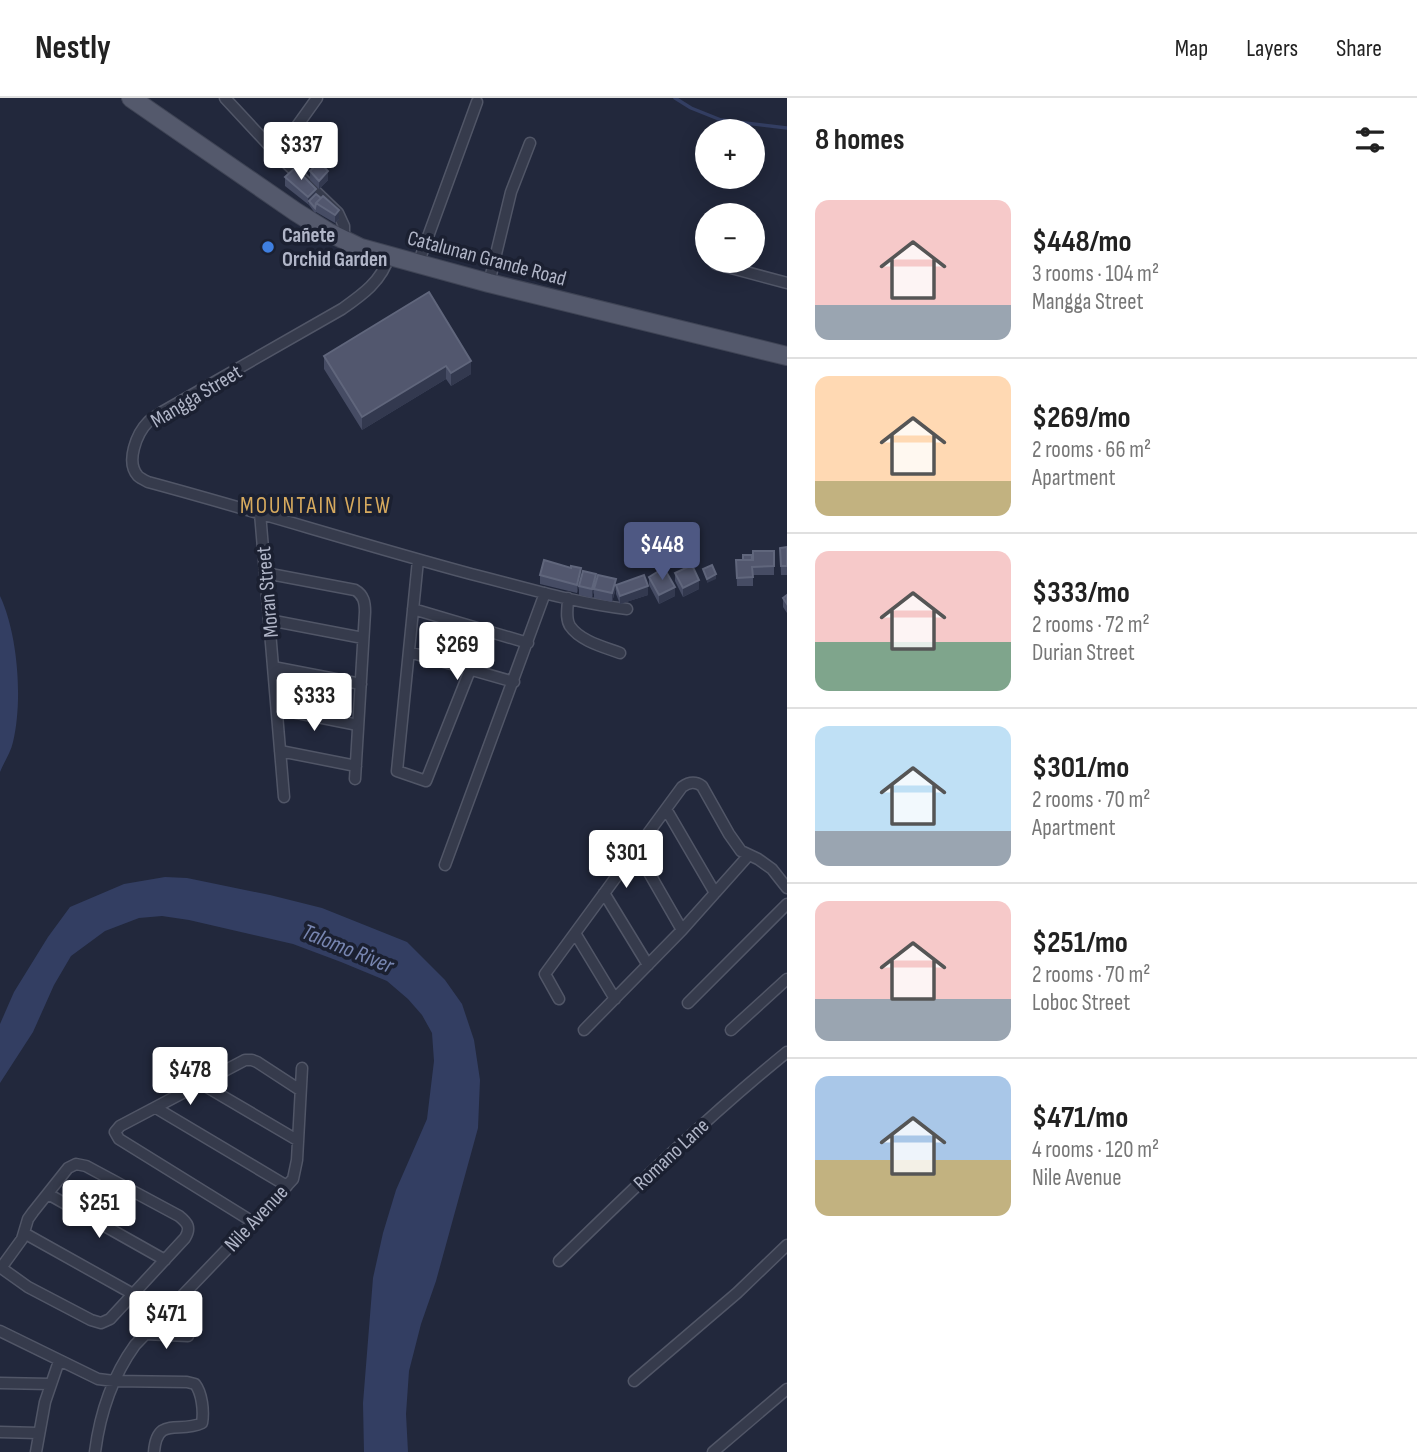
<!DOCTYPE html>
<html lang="en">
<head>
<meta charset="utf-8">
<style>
	body { margin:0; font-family:"Sofia Sans Condensed",sans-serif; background:#f6f6f6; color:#222; height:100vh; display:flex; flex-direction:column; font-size:26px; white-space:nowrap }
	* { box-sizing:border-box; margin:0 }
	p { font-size:23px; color:#767676 }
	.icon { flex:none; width:38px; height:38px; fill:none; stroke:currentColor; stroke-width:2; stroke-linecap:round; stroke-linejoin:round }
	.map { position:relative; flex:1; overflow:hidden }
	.details { display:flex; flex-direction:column; background:#fff; width:630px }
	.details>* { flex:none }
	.buttons { position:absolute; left:695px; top:21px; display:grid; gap:14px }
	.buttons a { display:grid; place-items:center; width:70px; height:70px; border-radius:50%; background:#fff; box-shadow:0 4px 18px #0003; font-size:35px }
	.price { position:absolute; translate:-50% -60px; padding:0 16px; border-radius:7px; background:#fff; color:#222; font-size:23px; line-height:46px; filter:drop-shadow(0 2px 4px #0008) }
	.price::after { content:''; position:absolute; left:50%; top:42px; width:21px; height:16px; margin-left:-10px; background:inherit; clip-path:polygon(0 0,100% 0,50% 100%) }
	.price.current { background:#4e5883; color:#fff }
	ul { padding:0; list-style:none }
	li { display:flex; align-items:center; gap:21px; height:175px; padding:0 28px }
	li+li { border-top:2px solid #e0e0e0 }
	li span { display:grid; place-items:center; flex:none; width:196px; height:140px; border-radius:14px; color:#555 }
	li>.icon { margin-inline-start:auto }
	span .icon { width:84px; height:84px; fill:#fffc; stroke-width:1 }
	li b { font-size:30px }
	h2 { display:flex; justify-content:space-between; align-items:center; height:84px; padding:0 28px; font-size:30px }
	header { display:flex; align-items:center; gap:42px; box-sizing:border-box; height:98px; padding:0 35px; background:#fff; border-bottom:2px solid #e0e0e0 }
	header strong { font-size:33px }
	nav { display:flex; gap:38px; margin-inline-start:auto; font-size:24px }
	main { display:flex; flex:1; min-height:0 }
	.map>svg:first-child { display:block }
	.pitch { fill:#24353d }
	.water { fill:#333e62 }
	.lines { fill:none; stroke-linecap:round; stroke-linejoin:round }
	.stream { stroke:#333e62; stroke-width:3.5 }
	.street-casing { stroke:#515667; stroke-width:13 }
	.primary-casing { stroke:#3f4455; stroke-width:20 }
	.street { stroke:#363b4c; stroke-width:10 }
	.primary { stroke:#54596c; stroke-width:18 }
	.wall { fill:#464c64 }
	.shaded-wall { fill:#33394f }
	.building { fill:#52576e; stroke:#60667c; stroke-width:2 }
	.shop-dot { fill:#3f7fe0; stroke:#1b2031; stroke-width:2.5 }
	.labels { text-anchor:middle; stroke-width:7; stroke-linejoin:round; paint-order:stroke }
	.poi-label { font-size:21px; font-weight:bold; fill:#b1b6c8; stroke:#1b2031; text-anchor:start }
	.street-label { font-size:21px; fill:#b1b6c8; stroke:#1b2031 }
	.neighbourhood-label { font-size:23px; letter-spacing:2px; fill:#d7aa5e; stroke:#1b2031 }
	.water-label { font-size:23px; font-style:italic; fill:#7886b1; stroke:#1b2031 }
</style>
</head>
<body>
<header>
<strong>Nestly</strong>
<nav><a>Map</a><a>Layers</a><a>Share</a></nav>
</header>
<main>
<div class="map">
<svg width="787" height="1354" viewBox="0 0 787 1354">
	<rect width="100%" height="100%" fill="#22283c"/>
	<!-- pitch -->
	<path class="pitch" d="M294 569 328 576 323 599 289 592Z"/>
	<!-- water -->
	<path class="water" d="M0 498C18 536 23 603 13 644 11 654 4 664 0 674Z
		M165 779 187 780 270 797 322 810 407 844 445 882 462 906 474 942 480 982 478 1030 436 1183 421 1226 409 1273 406 1316 408 1354H364L363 1305 373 1180 383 1135 396 1092 427 1021 434 963 432 935 422 917 408 901 387 883 341 864 293 846 189 822 162 818 139 820 105 833 71 858 54 887 33 934 0 985V926L14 894 48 839 70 809 124 786Z"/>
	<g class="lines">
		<!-- stream -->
		<path class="stream" d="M675 0 691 10 721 22 787 30"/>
		<defs>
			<path id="street" d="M225 0 277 56 338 115 344 128V143
				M277 56 317 0
				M389 158C382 183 362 197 342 211L162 314C158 317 152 320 148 324 137 335 125 364 138 378 139 379 146 383 148 384 256 413 363 447 471 476 523 489 574 505 627 511
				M418 166 477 4
				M716 166 787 185
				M489 185 511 94 530 45
				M260 415 284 699
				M418 462 397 673 426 683 470 572
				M265 475 355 492C364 497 365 505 365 514L355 681
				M568 500C568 509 565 520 570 528 580 543 604 549 620 555
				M413 511 528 545
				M269 522 363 540
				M409 554 514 584
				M273 569 361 586
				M277 611 358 627
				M280 653 356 668
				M666 711 715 795
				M636 752 682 832
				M445 767 545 495
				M604 795 648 867
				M575 835 615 901
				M559 901 545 876 682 689C689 684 695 683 702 688L729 736 741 753 758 761 772 771 787 790
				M688 905 787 806
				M584 932 682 832 748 758
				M731 932 787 881
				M200 985 297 1042
				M156 1010 287 1088
				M48 1096 165 1162
				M253 1124 119 1041 115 1034 120 1028 245 962H252L257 964 300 992
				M24 1135 133 1196
				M559 1163C633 1091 707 1019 787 954
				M0 1169 28 1189 91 1222 101 1225 110 1221 185 1140C191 1130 188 1125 179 1118L86 1068 76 1066 68 1070 33 1114 28 1121 22 1141 1 1170
				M0 1233 98 1281 114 1283 187 1284 195 1286C202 1295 204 1313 202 1325 179 1336 157 1317 154 1354
				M145 1236 188 1238
				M634 1283 737 1195 787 1147
				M0 1285 50 1286
				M0 1334 38 1335
				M36 1354 45 1304 59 1263
				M95 1354C100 1315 112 1279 135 1247L253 1124 293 1081 297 1062 302 970
				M713 1354 787 1291"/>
			<path id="primary" d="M131 0 296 114 328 134 361 150 489 185 787 258"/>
		</defs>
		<!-- street casing -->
		<use href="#street" class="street-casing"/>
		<!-- primary casing -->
		<use href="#primary" class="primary-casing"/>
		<!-- street -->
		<use href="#street" class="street"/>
		<!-- primary -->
		<use href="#primary" class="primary"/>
	</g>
	<!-- wall -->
	<path class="wall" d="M310 73H328V82L319 91 310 82Z
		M285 79 316 96 339 121 335 125 316 114 315 115 309 107 285 88Z
		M429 194 471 276 451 288 446 281 362 332 324 271V258Z
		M787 449V477H781L780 450Z
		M774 453V477H753V488H737L736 462H743L752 457Z
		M556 466 581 478 616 490 612 504 594 500V493L592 500 579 497V488L577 495 540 486V477Z
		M675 475 699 491 683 499 675 483Z
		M649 479 675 498 659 506 649 487Z
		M616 487 648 497 620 506 616 496Z
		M787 497V515L783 509V500Z"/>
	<!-- shaded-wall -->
	<path class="shaded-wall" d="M328 73V82L319 91V83Z
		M316 91V100L309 103 308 108V99Z
		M339 112V121L335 125V117Z
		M471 263V276L451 288V275Z
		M446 268V281L362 332V319Z
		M581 470V479L577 495V487Z
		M596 476V485L592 500V491Z
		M716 476V481L707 485V481Z
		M616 481V490L612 504V495Z
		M699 482V491L683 499V490Z
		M648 488V497L620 506V498Z
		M675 489V498L659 506V497Z"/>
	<!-- building -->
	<path class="building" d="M319 64 328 73 319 83 310 73Z
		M324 64 328 68 325 70 321 66Z
		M295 70 316 91 308 99 285 79Z
		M316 96 321 100 316 105 315 110 309 103Z
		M323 98 339 112 335 117 316 105Z
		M429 194 471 263 451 275 446 268 362 319 324 258Z
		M787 449V468H781L780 450Z
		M753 453H774V468L752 469 753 479 737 480 736 462H753Z
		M743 457H752V462H743Z
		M544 462 571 470V468L581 470 577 487 540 477Z
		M692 467 699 482 683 490 675 475Z
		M712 467 716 476 707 481 703 471Z
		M664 470 675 489 659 497 649 479Z
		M583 473 596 476 592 491 579 488Z
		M598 477 616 481 612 495 594 491Z
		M644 477 648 488 620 498 616 487Z
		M787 497V506L783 500Z"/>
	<!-- markers -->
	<circle class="shop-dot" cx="268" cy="149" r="7"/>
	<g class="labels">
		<!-- poi labels -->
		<g class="poi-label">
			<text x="282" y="144">Cañete<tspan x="282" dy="24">Orchid Garden</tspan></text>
		</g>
		<!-- street labels -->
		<g class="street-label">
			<text transform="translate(487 160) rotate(15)" y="7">Catalunan Grande Road</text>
			<text transform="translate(196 298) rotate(-31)" y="7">Mangga Street</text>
			<text transform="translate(267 494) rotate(-95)" y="7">Moran Street</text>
			<text transform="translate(671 1056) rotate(-43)" y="7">Romano Lane</text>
			<text transform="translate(256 1120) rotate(-47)" y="7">Nile Avenue</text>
		</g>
		<!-- neighbourhood labels -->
		<g class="neighbourhood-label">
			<text x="316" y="415">MOUNTAIN VIEW</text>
		</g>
		<!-- water labels -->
		<g class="water-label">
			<text transform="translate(348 850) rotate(22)" y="8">Talomo River</text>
		</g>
	</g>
</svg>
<div class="buttons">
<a>+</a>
<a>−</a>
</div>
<b class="price" style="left:301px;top:84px">$337</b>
<b class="price current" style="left:662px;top:484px">$448</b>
<b class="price" style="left:457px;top:584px">$269</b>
<b class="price" style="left:314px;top:635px">$333</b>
<b class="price" style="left:626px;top:792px">$301</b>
<b class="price" style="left:190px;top:1009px">$478</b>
<b class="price" style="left:99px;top:1142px">$251</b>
<b class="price" style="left:166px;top:1253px">$471</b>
</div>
<section class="details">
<h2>8 homes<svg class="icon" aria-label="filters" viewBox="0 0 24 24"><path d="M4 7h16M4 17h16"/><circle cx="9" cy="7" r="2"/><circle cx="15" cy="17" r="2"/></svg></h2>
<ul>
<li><span style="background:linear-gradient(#f6c9c9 75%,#9aa5b1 0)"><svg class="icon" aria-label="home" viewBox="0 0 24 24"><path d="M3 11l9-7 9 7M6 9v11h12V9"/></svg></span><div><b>$448/mo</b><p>3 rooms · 104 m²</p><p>Mangga Street</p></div></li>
<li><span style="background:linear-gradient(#ffd9b3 75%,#c2b280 0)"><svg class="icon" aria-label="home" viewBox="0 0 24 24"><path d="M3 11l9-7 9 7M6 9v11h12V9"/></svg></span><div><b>$269/mo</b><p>2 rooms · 66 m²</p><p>Apartment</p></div></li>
<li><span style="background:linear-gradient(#f6c9c9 65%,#7fa58c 0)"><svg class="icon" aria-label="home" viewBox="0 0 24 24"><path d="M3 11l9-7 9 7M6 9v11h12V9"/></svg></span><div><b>$333/mo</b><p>2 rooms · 72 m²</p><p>Durian Street</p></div></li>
<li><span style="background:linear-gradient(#bfe0f5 75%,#9aa5b1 0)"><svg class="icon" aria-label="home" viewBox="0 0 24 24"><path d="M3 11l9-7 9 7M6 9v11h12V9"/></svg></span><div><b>$301/mo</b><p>2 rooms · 70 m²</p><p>Apartment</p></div></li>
<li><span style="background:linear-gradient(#f6c9c9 70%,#9aa5b1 0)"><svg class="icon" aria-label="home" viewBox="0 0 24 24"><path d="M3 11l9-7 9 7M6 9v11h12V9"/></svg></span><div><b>$251/mo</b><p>2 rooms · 70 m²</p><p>Loboc Street</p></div></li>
<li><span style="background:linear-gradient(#a9c7e8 60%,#c2b280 0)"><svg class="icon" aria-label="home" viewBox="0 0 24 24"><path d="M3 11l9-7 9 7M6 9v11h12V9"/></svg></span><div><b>$471/mo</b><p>4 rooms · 120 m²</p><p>Nile Avenue</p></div></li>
</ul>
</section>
</main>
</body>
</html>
